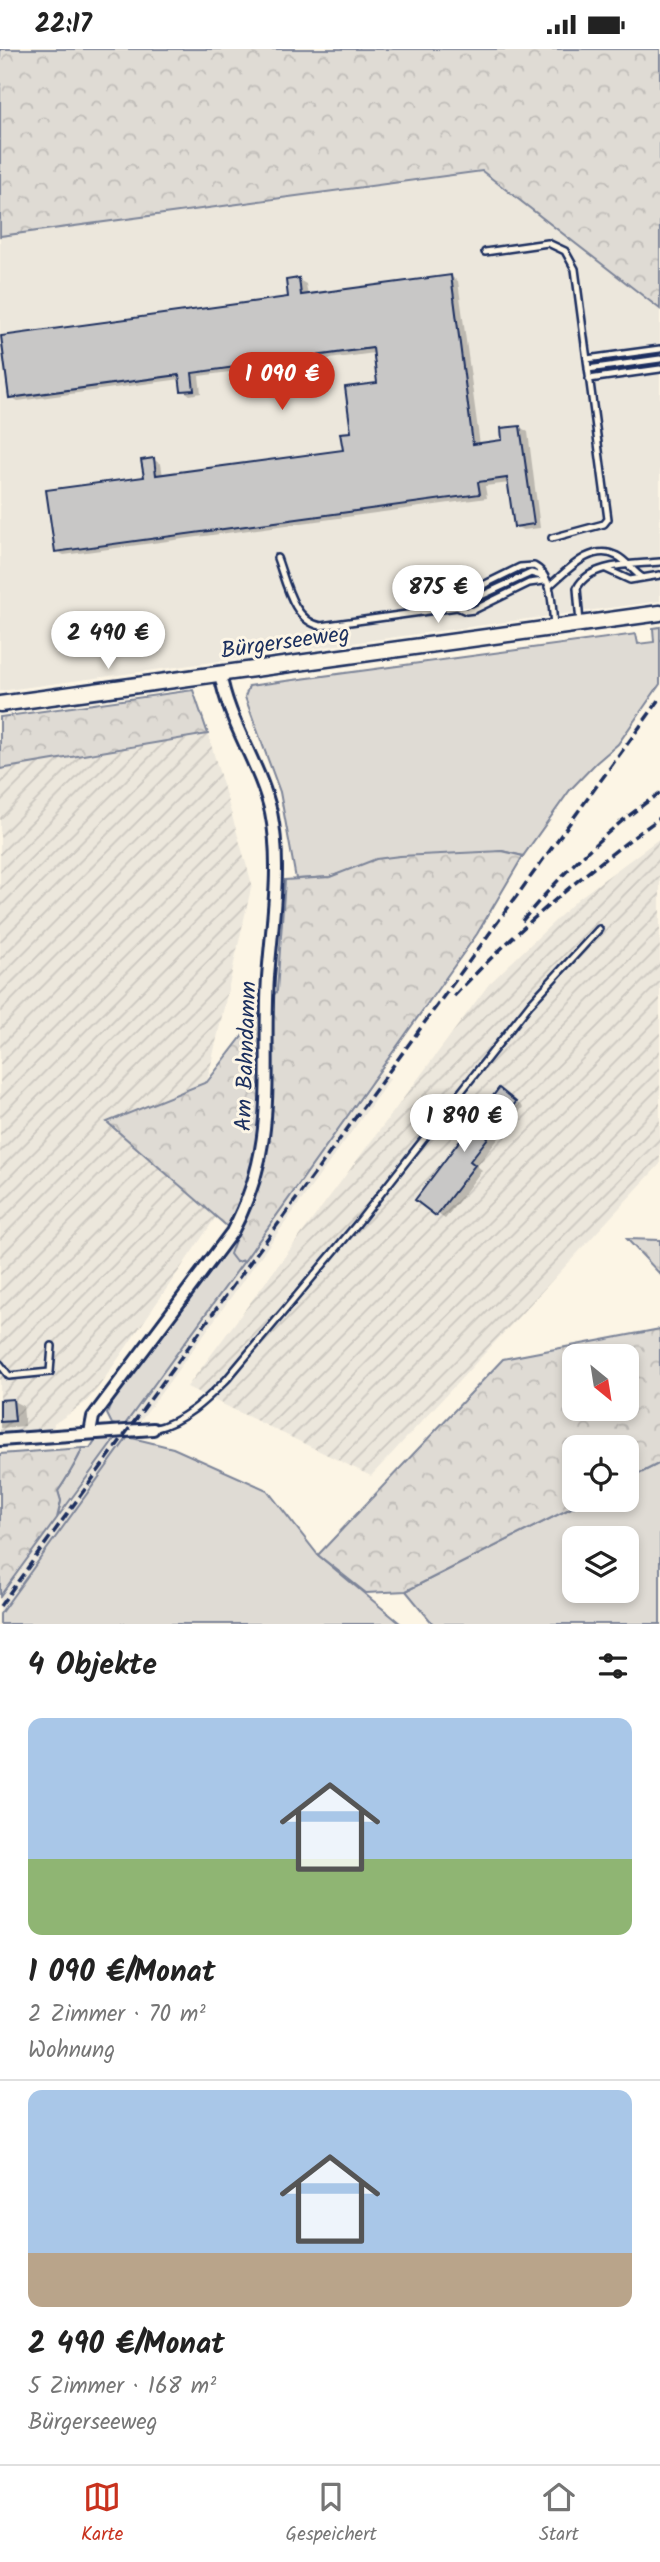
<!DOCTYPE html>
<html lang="de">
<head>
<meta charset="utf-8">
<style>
	body { margin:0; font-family:Kalam,sans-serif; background:#f2f2f2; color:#222; height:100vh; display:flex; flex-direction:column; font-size:26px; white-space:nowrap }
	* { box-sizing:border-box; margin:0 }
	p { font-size:23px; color:#767676 }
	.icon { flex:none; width:38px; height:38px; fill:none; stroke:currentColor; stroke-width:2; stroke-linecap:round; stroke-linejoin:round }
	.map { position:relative; height:1575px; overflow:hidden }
	.side { display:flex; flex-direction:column; background:#fff; flex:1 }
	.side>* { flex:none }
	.needle { width:46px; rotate:150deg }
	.controls { position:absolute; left:562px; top:1295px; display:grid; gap:14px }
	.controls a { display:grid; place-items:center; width:77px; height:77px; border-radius:14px; background:#fff; box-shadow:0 4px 10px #0003; font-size:35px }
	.price { position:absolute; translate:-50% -60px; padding:0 16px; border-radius:24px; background:#fff; color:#222; font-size:23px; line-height:46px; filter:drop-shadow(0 2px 4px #0008) }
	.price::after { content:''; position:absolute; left:50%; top:42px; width:21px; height:16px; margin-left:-10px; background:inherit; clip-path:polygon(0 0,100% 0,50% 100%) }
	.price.active { background:#c8321e; color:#fff }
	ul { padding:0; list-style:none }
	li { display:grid; align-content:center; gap:14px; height:371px; padding:0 28px }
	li+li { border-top:2px solid #e0e0e0 }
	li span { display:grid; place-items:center; height:217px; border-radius:14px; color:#555 }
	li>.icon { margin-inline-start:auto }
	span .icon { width:126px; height:126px; fill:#fffc; stroke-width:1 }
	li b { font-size:30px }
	h2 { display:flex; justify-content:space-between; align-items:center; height:84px; padding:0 28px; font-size:30px }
	.status { display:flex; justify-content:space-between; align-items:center; height:49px; padding:0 35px; background:#fff; direction:ltr }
	.status svg { height:19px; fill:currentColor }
	.tab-bar { display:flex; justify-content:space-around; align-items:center; height:98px; border-top:2px solid #e0e0e0; background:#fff; font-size:19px; color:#767676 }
	.tab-bar a { display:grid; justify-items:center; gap:4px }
	.tab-bar .active { color:#c8321e }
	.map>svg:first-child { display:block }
	.built { fill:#ece7dc }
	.industrial { fill:url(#industrial-furrows) }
	.grass { fill:#dfdbd4; stroke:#7d8599; stroke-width:2; fill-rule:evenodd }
	.forest { fill:url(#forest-crowns); stroke:#7d8599; stroke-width:2; fill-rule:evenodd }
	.shadow { fill:#0003 }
	.building { fill:#c8c7c6; stroke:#1b2f5e; stroke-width:2 }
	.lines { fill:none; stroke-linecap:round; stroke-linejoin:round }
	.lane-casing { stroke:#1b2f5e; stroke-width:10 }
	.street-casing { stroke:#1b2f5e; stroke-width:16 }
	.secondary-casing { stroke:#1b2f5e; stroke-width:19 }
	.lane { stroke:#fcf5e5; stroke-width:5 }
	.street { stroke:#fcf5e5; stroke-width:10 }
	.secondary { stroke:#fcf5e5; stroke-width:14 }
	.rail { stroke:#1b2f5e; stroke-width:3.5; stroke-dasharray:10 5; stroke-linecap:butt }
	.labels { text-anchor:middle; stroke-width:6; stroke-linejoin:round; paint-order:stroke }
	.street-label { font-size:23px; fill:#1b2f5e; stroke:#fcf5e5 }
</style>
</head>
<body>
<div class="status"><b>22:17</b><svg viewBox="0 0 49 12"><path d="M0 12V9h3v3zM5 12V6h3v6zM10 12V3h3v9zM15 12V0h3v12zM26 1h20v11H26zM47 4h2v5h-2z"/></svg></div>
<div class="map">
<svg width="660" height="1575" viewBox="0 0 660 1575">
	<defs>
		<pattern id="industrial-furrows" width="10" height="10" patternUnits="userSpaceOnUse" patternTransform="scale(1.75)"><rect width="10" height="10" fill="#ece7dc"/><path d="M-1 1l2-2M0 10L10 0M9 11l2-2" fill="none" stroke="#cac6bf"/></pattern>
		<pattern id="forest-crowns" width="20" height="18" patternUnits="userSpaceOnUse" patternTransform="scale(1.75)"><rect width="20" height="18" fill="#dfdbd4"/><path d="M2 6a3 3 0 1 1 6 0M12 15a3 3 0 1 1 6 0" fill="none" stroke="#bfbcb8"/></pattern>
	</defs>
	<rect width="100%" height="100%" fill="#fcf5e5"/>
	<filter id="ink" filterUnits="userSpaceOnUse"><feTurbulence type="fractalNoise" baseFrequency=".0143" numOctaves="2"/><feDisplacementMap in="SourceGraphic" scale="14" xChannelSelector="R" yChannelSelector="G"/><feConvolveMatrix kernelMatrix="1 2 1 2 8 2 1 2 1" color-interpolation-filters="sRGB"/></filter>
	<g filter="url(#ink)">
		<!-- built -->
		<path class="built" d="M482 121 660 260V552L0 642V187Z
			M381 1023 390 1030 0 1565V1547Z"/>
		<!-- industrial -->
		<path class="industrial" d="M208 685 252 835 207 1033 107 1073 216 1168 98 1339 86 1353 54 1375 53 1380 0 1386V720Z
			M660 789V1115L371 1427 187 1338 489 935 579 849Z"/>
		<!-- grass -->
		<path class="grass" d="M660 578V635L618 695 596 714 570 741 523 807 502 802 347 822 330 828 296 830 280 743 245 648 249 637 636 585 638 595 654 593 653 579Z
			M237 1186 236 1213 245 1211 123 1378 112 1375 107 1365 111 1355Z
			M128 1388 173 1399 267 1441 318 1506 401 1575H0V1565Z
			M96 1390H115L57 1469 61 1452 58 1442C63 1435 81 1406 82 1399H90Z
			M660 1414V1575H433L406 1542 587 1451H626L627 1431ZM574 1489H626V1542H574Z"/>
		<!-- forest -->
		<path class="forest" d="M0 0H660V260L482 122 0 187Z
			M193 641 208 685 0 720V668Z
			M502 802 523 807 477 885 245 1211 236 1213 230 1205 237 1186 107 1073 207 1033 277 942 285 831 330 828 376 810 400 807Z
			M627 1190 660 1191V1225Z
			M660 1280V1414L627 1431 626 1398H574V1451H587L406 1542 366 1544 318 1506 503 1310ZM574 1307H626V1360H574Z
			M82 1399C81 1406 63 1435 58 1442L61 1452 57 1469 0 1547V1405Z"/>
		<!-- shadow -->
		<path class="shadow" d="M450 227 458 232 480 396 504 393 520 378 528 383 540 479 523 481 515 477 510 434 485 437 487 449 64 506 56 502 146 429 154 411 161 415 163 427 345 402 379 336 375 304 199 327 201 344 190 346 183 341 181 330 18 352 11 348 290 249 299 231 306 235 308 247Z
			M506 1046 523 1058 477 1117 482 1121 445 1170 417 1151Z
			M0 1352H13L23 1357 25 1377 0 1379Z"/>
		<!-- building -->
		<path class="building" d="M451 226 473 395 502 391 501 379 520 377 534 475 514 478 507 429 478 433 480 445 55 503 46 441 144 428 141 411 154 409 156 426 343 401 340 384 351 383 345 338 377 334 373 299 192 324 194 341 181 342 179 326 9 349 1 287 288 248 286 231 299 229 301 246Z
			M499 1039 516 1053 470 1112 475 1116 436 1167 415 1151Z
			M13 1350 15 1372 0 1373V1351Z"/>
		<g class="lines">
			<defs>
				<path id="lane" d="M485 203 548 194 565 202 575 220 608 470 604 475 552 489
					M587 310 660 300
					M588 320 660 310
					M589 330 660 320
					M277 509C286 533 293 572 321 577L457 558 531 524 541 527 546 532
					M606 520 630 531 660 526
					M548 538C566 523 591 493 617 507 627 512 633 523 643 529
					M457 558 459 550 465 545 520 518 534 517C553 526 552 558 554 577
					M457 558 466 562 474 561 529 534 544 532
					M580 574 577 539C590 513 634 516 660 513
					M0 1315 9 1327 50 1323 52 1297
					M153 1380C184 1373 206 1351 227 1330L357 1175 530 955 599 880"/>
				<path id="street" d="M90 1384 93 1368 232 1183C280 1095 262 1022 268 928 272 874 282 817 271 763 260 715 228 673 220 624
					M0 1391 153 1380"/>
				<path id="secondary" d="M0 655 660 564"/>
			</defs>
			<!-- lane casing -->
			<use href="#lane" class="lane-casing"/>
			<!-- street casing -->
			<use href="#street" class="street-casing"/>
			<!-- secondary casing -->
			<use href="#secondary" class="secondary-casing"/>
			<!-- lane -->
			<use href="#lane" class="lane"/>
			<!-- street -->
			<use href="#street" class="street"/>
			<!-- secondary -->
			<use href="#secondary" class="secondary"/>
			<!-- rail -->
			<path class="rail" d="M522 872C563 823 607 780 660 744
				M454 947C514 883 589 819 660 769
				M0 1557 660 650"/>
		</g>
	</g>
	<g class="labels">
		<!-- street labels -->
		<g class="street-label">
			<text transform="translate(285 592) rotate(-8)" y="8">Bürgerseeweg</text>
			<text transform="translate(245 1007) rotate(-88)" y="8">Am Bahndamm</text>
		</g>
	</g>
</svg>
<div class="controls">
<a><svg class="needle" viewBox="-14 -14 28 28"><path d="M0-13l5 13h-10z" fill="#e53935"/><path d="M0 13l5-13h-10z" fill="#767676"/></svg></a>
<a><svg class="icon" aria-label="locate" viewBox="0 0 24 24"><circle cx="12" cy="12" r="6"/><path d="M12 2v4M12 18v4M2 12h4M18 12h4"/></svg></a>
<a><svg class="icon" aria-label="layers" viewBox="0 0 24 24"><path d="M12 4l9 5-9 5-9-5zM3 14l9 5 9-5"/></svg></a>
</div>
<b class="price active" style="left:282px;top:363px">1 090 €</b>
<b class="price" style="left:438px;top:576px">875 €</b>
<b class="price" style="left:108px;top:622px">2 490 €</b>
<b class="price" style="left:464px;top:1105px">1 890 €</b>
</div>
<section class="side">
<h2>4 Objekte<svg class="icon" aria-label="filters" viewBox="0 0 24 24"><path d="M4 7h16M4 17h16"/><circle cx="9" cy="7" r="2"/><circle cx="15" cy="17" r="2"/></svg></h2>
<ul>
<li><span style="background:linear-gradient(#a9c7e8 65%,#8fb573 0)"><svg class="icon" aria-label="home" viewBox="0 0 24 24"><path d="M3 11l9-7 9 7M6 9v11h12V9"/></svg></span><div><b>1 090 €/Monat</b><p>2 Zimmer · 70 m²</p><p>Wohnung</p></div></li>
<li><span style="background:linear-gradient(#a9c7e8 75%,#b9a48a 0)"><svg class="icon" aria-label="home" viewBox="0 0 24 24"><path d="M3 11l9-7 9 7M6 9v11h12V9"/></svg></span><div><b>2 490 €/Monat</b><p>5 Zimmer · 168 m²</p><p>Bürgerseeweg</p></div></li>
</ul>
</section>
<nav class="tab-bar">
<a class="active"><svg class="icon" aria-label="map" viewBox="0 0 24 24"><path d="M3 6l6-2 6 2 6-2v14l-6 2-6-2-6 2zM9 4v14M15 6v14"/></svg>Karte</a>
<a><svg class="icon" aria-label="saved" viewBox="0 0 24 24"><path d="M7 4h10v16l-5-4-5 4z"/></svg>Gespeichert</a>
<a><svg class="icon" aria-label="home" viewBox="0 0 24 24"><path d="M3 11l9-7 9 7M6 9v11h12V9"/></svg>Start</a>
</nav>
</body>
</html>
